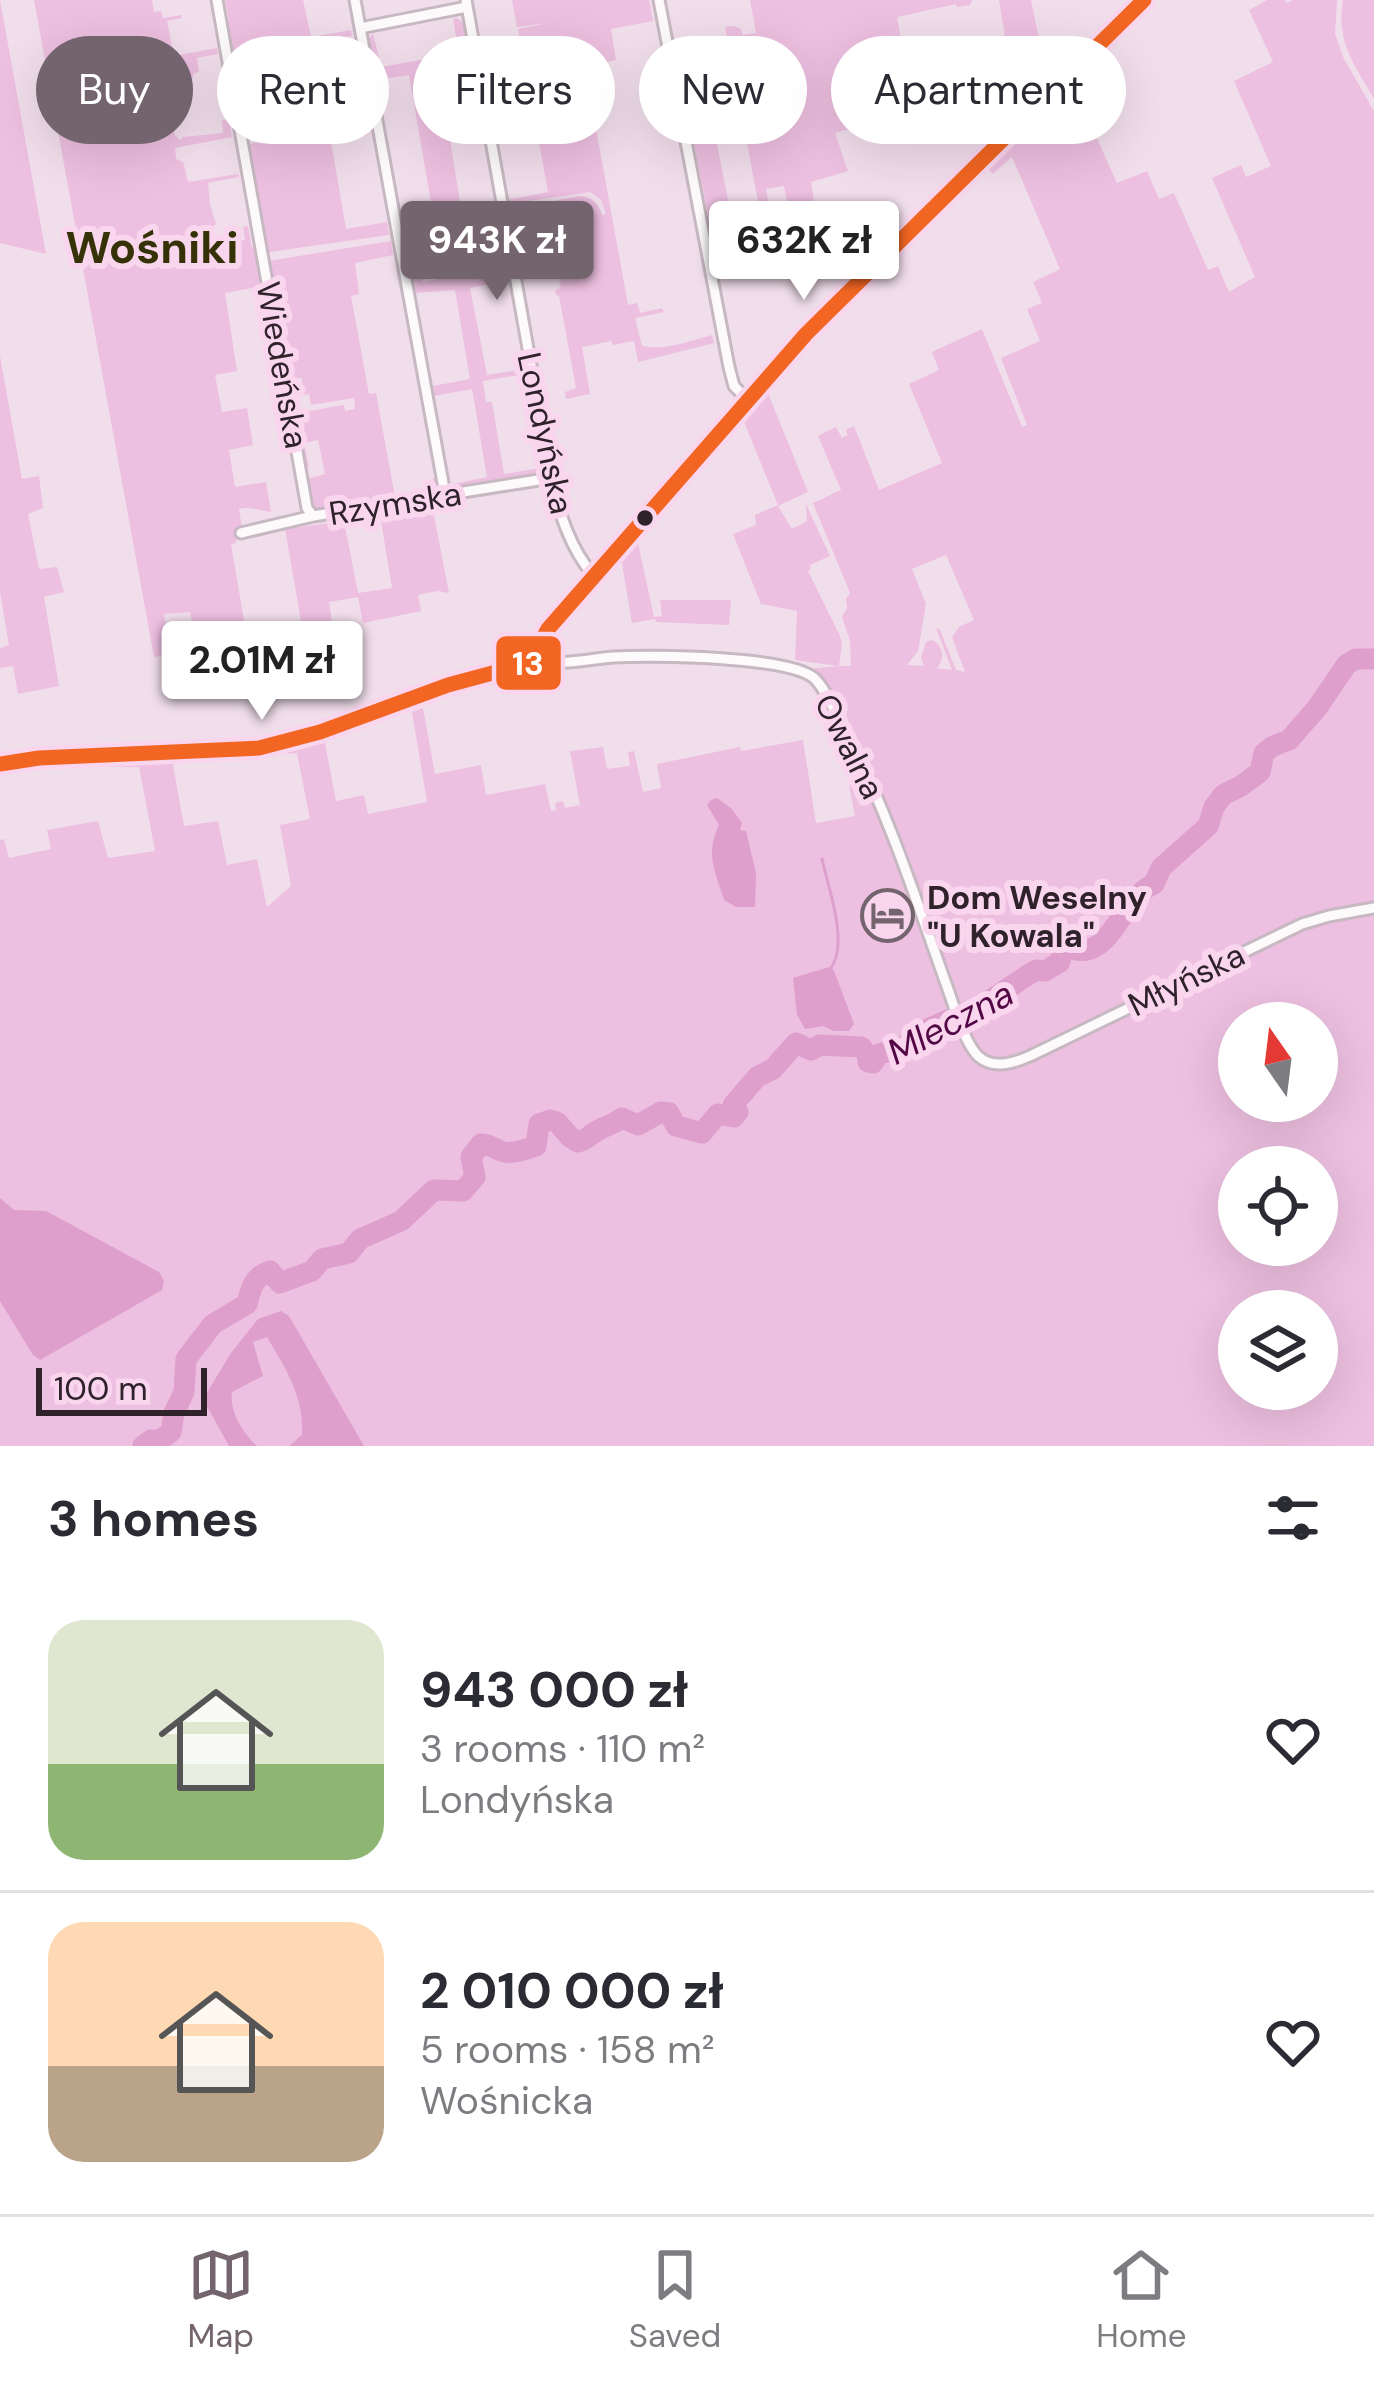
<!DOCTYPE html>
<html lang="en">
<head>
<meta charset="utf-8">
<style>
	body { margin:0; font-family:"DM Sans",sans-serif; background:#f2f2f3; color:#2b2b33; height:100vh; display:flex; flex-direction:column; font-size:45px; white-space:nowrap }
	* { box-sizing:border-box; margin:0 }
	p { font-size:39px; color:#7c7c81 }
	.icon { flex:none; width:66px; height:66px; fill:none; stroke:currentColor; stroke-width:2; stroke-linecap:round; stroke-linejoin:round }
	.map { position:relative; height:1446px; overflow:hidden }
	.side { display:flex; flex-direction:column; background:#fff; flex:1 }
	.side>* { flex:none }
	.top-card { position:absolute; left:36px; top:36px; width:1302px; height:108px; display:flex; gap:24px }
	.needle { width:78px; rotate:346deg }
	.tools { position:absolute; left:1218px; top:1002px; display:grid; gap:24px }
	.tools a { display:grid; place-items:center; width:120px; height:120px; border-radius:50%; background:#fff; box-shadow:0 12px 48px #0002; font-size:60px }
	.scale { position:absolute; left:36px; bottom:30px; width:171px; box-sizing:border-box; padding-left:12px; border:6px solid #2f222b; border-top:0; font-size:33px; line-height:42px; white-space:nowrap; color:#2f222b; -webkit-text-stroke:9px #f9d6ee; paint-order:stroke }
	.price { position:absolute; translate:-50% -102px; padding:0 27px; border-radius:12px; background:#fff; color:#222; font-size:39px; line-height:78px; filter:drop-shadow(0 3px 6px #0008) }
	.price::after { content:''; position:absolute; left:50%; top:72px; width:36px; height:27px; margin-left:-18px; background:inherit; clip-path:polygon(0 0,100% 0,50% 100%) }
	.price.selected { background:#73646e; color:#fff }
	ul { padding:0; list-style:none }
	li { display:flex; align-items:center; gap:36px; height:300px; padding:0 48px }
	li+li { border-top:3px solid #e1e1e2 }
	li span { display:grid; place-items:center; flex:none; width:336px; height:240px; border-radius:36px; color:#555 }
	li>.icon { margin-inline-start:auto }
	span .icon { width:144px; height:144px; fill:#fffc; stroke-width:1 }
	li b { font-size:51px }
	h2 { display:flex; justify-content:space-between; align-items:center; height:144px; padding:0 48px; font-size:51px }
	.pill { padding:0 42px; border-radius:54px; background:#fff; box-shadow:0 12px 48px #0002; font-size:42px; line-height:108px }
	.pill.selected { background:#73646e; color:#fff }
	.dock { display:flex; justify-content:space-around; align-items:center; height:168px; border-top:3px solid #e1e1e2; background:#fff; font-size:33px; color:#7c7c81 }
	.dock a { display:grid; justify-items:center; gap:6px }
	.dock .selected { color:#73646e }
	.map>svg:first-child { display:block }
	.green { fill:#edbfe0; fill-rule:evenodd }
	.water { fill:#de9fcd }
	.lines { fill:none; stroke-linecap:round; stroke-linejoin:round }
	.stream { stroke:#de9fcd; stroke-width:3 }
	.river { stroke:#de9fcd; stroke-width:21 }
	.minor-casing { stroke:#c7b8c2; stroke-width:15 }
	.tertiary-casing { stroke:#c7b8c2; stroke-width:16 }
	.minor { stroke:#fdfafc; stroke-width:9 }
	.tertiary { stroke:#fdfafc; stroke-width:10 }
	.bus-1-casing { stroke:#f9d6ee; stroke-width:24 }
	.bus-1 { stroke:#f26522; stroke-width:15 }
	.bus-dot { fill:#2f222b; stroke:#f9d6ee; stroke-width:4.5 }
	.labels { text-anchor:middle; stroke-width:12; stroke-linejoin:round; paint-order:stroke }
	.street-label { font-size:33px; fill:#2f222b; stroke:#f9d6ee }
	.poi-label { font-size:33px; font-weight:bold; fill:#2f222b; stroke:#f9d6ee; text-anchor:start }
	.water-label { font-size:36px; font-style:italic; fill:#530846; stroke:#f9d6ee }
	.district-label { font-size:45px; font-weight:bold; fill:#363207; stroke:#f9d6ee }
	.line-badge { stroke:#f9d6ee; stroke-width:4.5 }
	.badge-label { font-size:33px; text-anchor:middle; font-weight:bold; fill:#fff }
</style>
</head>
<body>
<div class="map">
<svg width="1374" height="1446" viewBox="0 0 1374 1446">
	<rect width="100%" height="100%" fill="#f1deeb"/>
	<!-- green -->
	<path class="green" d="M0 0 46 254 0 243Z
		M34 0H152L154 12 161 11 163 18 181 15 182 18 167 21 174 56 217 48 218 54 197 58 199 72 193 74V78L183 84 187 95 166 100 168 115 171 116 175 135 180 140 183 137 223 133 222 120 229 119 232 137 175 148 176 159 183 162 188 182 238 174 239 177 208 183 210 204 216 224 209 231 211 238 220 245 245 240 243 227 248 226 252 248 258 243 263 293H260L258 287 225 293 237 371 215 375 222 412 247 408 253 445 229 450 235 487 266 482 271 512C259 511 251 506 239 509L242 529 236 531V543L231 544 248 644 218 648 216 638 203 640 200 621H192L190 612 164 614 170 654 154 657Z
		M225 0H303L311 37 351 30 352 36 331 39 332 48 316 52 330 124 311 127 306 123 251 131 245 108 278 102 279 92 295 90 293 71 264 75 267 91 243 102 242 95H239L225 21 229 20Z
		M512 0H649L653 21 611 29 616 60 563 70 567 93 589 90 628 305 637 303 640 313 662 308 664 312 635 318 642 346C668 351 688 341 712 335L714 343 638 362 634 341 613 345 611 341 582 347 590 394 566 399 565 392 576 388 559 296 556 295 555 291 561 287 559 282 564 277 557 273 548 227 519 232 517 225 511 226 509 210 579 196C593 197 598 203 602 215L606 214 601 200 590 192 508 204 507 200 548 192 518 29 548 23 517 27Z
		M750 0H972L970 5 957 7 956 4 897 17 914 112C888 123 862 125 835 133L848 171 811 182 814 202 788 208 784 186 766 189 773 226 763 228 725 27 734 26 741 29 743 35 756 33Z
		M999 0H1031L1048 82 998 133C991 114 995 92 1012 79Z
		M1267 0H1285L1287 3 1293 0H1337L1335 34 1344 59 1374 111V1446H0V840L4 839 9 858 51 849 47 830 98 821 108 858 155 851 139 767H104V765L178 762 173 765 184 826 218 821 227 865 257 859 267 907 291 886 280 825 310 819 297 753 287 754V751L337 736 325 743 336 801 364 795 368 814 427 802 412 712 423 708 435 774 481 765 486 795 545 784 551 811 556 810 555 803 563 801 565 808 580 805 570 751 603 747 607 769 630 766 628 752 634 751 643 792 661 788 657 764 740 747 741 751 803 740 816 823 855 816 849 785 851 781 863 777 862 766 809 669 838 666 795 660 797 611 761 604 733 534 756 525 755 515 778 505 744 422 730 436 729 434 765 391 768 393 808 492 778 506 792 529 807 521 806 504 830 556 810 565 811 569 808 571 840 636 842 644 839 666H851L850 641 842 617 847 608 846 599 850 593 813 503 841 490 818 436 836 427 842 438 848 435 846 430 854 426 879 490 942 463 909 384 939 370 932 352 982 329 1022 427 1027 425 1001 358 1040 341 1027 309 1042 303 1033 282 1060 269 1012 157 993 174 987 168 1072 83 1117 183 1147 171 1159 199 1174 193 1208 270 1218 266 1229 292 1255 277 1212 178 1241 165 1246 177 1271 166 1234 81 1273 62 1249 10ZM946 555 974 620 959 627 952 637 965 672 956 670 940 630 936 628 952 670 937 668C945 659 944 646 932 640L926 642 921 657 924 666 907 665 918 651 926 604 912 569ZM1239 1023H1317V1101H1239ZM1239 1167H1317V1245H1239ZM1239 1311H1317V1389H1239Z
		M1343 0H1374V99C1354 63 1336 43 1343 0Z
		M456 18 463 22 470 63 439 69 462 215 429 221 432 208 409 75 376 80 368 40 373 33 381 67 459 53 453 19Z
		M329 130 346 229 387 222 389 235 269 252 266 248 248 144Z
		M715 134 732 220 710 224 693 139Z
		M487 225H495L501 229 510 276 508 280 470 288 487 375 525 369V374L483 381 486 402H492L504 474 541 468 539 476 453 488 448 481 452 484 487 477 472 389 434 396 433 386 470 379 455 290 416 293 408 250 409 244 418 240 420 248 416 250 423 282 506 267 500 234 495 227 488 228Z
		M391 241 393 255 355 263 359 294 351 296 369 394 376 393 395 497 432 491 434 488 433 478H436V492L318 512 312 506 307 479 325 474 318 440 304 443 309 467 305 468 298 422 304 421 303 412 344 405 345 411 355 409 354 398 311 405 309 394 296 396 294 386 302 384V378L289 379 278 294H274L268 261Z
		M0 356 22 479 39 476 43 508 28 514 39 569 57 567 64 592 44 597 59 686 18 694 13 666 0 668V648L9 645 0 592Z
		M679 493 638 543 654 617 662 616 660 600H731L729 625 656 622 655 619 632 623 622 563 614 568Z
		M431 500 449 593 437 591 418 595 421 611 363 623 358 597 329 602 332 622 302 627 285 529 344 521 358 593 392 588 380 515 359 518V516Z"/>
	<!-- water -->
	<path class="water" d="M717 798 732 809 742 823 740 830 746 831 756 873 755 907H736L724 900C715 871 705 855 719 825L707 805 711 800Z
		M829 967 833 969 836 976 854 1024 849 1031H834L823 1026 805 1029 797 1015 793 978Z
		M0 1198 14 1210 46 1211 159 1272 164 1281 162 1290 40 1360 33 1355 0 1301Z
		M281 1311 289 1316 364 1446H289L302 1435C304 1396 286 1369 267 1337L253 1342 263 1376 232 1392C229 1411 243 1433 257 1446H229L203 1399 231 1353 258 1319Z"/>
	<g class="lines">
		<!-- stream -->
		<path class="stream" d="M822 859C828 888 849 942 831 968"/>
		<!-- river -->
		<path class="river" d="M143 1446 151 1440H160L171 1432 174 1413 184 1392 186 1359 213 1324 247 1304C251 1288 254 1276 270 1271L280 1283 312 1271 322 1259 349 1253 360 1239 401 1221 434 1190 463 1191 475 1177 471 1157 481 1144C491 1144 495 1150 504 1152 514 1154 526 1149 536 1146L539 1124 550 1120 557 1122 570 1137 578 1142C587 1140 589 1135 597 1131 606 1125 611 1126 622 1118L638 1125 661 1112 669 1113 676 1126 702 1133 718 1114 734 1117 738 1112 733 1105 757 1077 773 1069 796 1043 811 1050 820 1045 861 1047 868 1055V1062L873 1063 879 1054 904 1048 914 1035 986 1003 1031 973 1037 970 1045 971 1060 962 1063 949 1067 947C1110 967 1121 897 1154 884L1161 868 1208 826 1214 807 1223 795 1241 786 1260 772 1264 753 1273 746 1289 740 1317 708 1347 664 1356 659H1374"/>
		<defs>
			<path id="minor" d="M217 0 307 508 313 516
				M355 0 445 494
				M466 0 551 478C559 512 570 549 594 576
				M659 0 729 367 734 386 747 399
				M360 28 467 7
				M398 235 504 215
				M241 533 313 516 551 478
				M532 659C558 667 588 659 614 657 651 655 789 656 814 678 826 689 834 711 842 725 886 806 914 894 945 981 952 999 964 1043 978 1056 993 1070 1014 1063 1030 1056L1302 924 1329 916 1374 908"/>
			<path id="tertiary" d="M0 764 39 758 259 748 320 732 448 685 529 663 548 629 806 334 1144 0"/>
		</defs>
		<!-- minor casing -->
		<use href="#minor" class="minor-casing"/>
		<!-- tertiary casing -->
		<use href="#tertiary" class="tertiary-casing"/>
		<!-- minor -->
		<use href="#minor" class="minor"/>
		<!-- tertiary -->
		<use href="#tertiary" class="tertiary"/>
		<defs>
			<path id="bus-1" d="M0 764 39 758 259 748 320 732 448 685 529 663 548 629 806 334 1144 0"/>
		</defs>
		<!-- bus-1 casing -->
		<use href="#bus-1" class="bus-1-casing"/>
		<!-- bus-1 -->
		<use href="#bus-1" class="bus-1"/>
	</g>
	<!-- icons -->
	<defs>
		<symbol id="hotel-ring" viewBox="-11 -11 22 22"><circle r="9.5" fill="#f9d6ee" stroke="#73646e" stroke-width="1.5"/><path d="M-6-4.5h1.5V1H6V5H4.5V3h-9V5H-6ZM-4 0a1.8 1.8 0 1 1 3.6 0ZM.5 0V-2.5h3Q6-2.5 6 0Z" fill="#73646e"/></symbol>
	</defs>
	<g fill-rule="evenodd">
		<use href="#hotel-ring" x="858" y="886" width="59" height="59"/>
	</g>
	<!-- markers -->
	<circle class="bus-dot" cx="645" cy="518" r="10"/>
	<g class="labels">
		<!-- street labels -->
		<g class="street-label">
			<text transform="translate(283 365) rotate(80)" y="12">Wiedeńska</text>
			<text transform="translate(546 433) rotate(78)" y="12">Londyńska</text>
			<text transform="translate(395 503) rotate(-9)" y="12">Rzymska</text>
			<text transform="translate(850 746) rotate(63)" y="12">Owalna</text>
			<text transform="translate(1186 979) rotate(-26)" y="12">Młyńska</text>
		</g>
		<!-- poi labels -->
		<g class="poi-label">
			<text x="927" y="909">Dom Weselny<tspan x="927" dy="38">"U Kowala"</tspan></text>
		</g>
		<!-- water labels -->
		<g class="water-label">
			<text transform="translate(950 1022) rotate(-28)" y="13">Mleczna</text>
		</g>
		<!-- district labels -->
		<g class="district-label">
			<text x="152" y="263">Wośniki</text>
		</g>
	</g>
	<rect class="line-badge" x="494" y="634" width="69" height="58" rx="12" fill="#f26522"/>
	<g class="badge-label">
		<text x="528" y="675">13</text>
	</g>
</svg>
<div class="tools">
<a><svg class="needle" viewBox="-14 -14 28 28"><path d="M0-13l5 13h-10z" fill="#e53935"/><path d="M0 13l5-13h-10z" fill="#7c7c81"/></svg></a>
<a><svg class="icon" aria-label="locate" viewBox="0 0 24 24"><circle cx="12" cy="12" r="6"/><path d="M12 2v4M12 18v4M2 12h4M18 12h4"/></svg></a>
<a><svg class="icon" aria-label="layers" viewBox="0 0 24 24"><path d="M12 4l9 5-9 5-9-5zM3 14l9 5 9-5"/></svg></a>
</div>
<div class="scale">100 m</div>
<b class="price selected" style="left:497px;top:303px">943K zł</b>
<b class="price" style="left:804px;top:303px">632K zł</b>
<b class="price" style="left:262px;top:723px">2.01M zł</b>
<div class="top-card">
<a class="pill selected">Buy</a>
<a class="pill">Rent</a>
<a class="pill">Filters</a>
<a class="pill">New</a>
<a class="pill">Apartment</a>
</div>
</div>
<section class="side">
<h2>3 homes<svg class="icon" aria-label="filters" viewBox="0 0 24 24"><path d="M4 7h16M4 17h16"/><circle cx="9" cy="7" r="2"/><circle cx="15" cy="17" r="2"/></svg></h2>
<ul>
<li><span style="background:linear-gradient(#dfe7d0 60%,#8fb573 0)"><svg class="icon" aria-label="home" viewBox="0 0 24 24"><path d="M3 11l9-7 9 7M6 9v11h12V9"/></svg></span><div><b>943 000 zł</b><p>3 rooms · 110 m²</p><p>Londyńska</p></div><svg class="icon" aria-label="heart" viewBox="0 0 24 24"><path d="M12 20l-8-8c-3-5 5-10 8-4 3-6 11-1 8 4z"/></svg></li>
<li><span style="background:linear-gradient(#ffd9b3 60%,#b9a48a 0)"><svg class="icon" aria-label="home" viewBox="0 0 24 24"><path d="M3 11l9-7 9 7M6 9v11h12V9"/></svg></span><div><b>2 010 000 zł</b><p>5 rooms · 158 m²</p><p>Wośnicka</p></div><svg class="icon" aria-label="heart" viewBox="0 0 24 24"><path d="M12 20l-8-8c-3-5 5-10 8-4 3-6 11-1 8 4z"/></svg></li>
</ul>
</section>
<nav class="dock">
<a class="selected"><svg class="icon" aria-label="map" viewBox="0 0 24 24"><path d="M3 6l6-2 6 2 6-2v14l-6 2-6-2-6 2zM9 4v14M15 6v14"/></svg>Map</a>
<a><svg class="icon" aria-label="saved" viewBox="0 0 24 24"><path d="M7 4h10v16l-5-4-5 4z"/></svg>Saved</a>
<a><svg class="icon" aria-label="home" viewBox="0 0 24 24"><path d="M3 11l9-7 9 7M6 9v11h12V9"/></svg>Home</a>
</nav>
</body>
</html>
